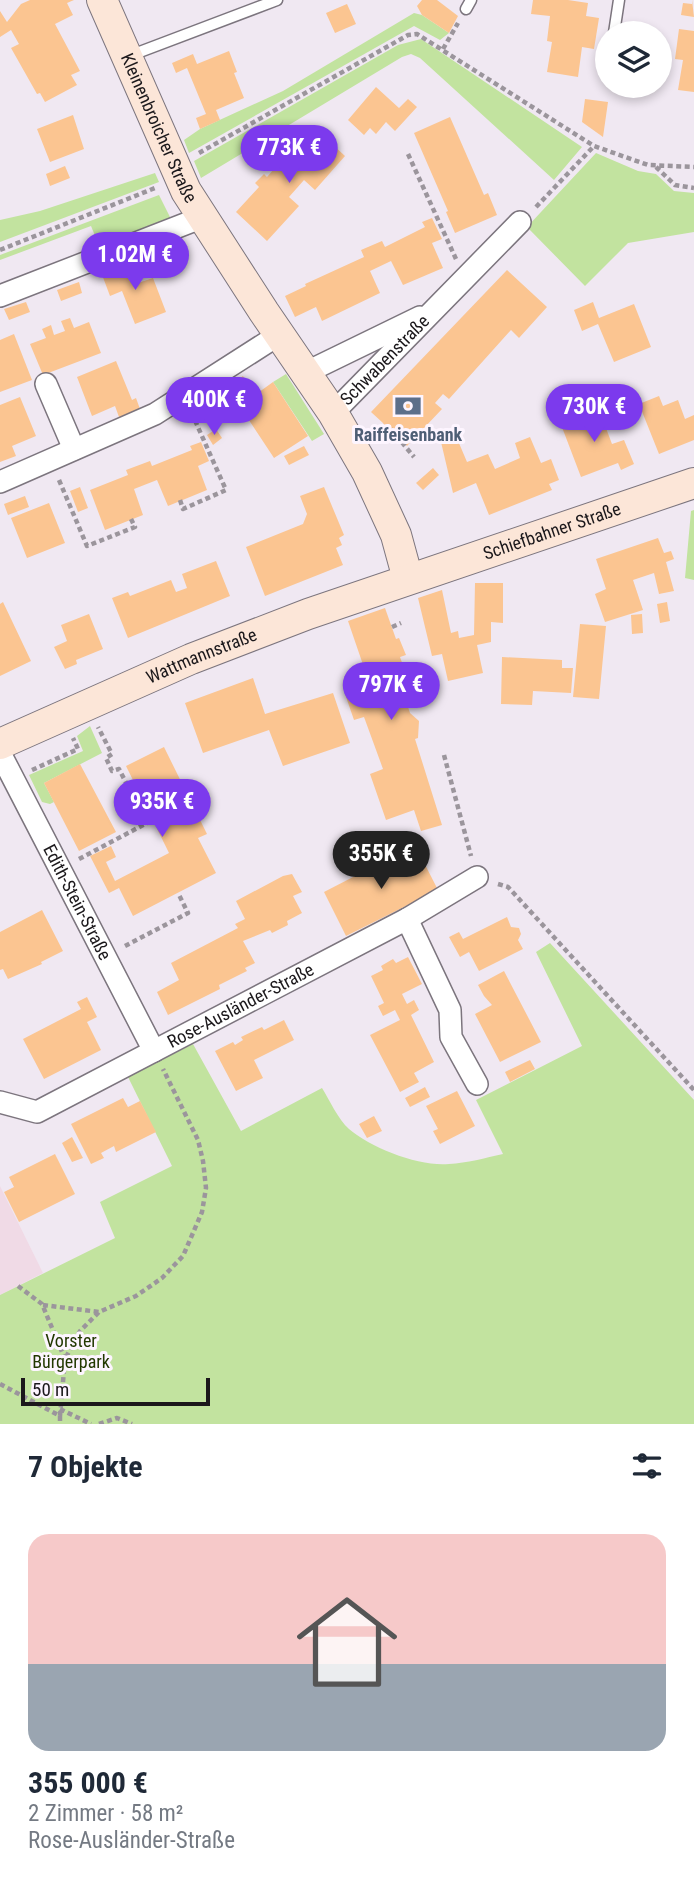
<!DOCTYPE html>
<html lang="de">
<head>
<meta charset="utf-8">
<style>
	body { margin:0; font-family:"Roboto Condensed",sans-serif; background:#f6f6f7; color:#1f2937; height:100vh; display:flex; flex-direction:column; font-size:26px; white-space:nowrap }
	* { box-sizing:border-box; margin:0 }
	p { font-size:23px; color:#747a83 }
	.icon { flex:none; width:38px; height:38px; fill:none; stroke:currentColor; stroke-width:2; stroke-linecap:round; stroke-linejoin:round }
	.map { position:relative; height:1424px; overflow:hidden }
	.drawer { display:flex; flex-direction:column; background:#fff; flex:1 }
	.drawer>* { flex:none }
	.fabs { position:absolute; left:595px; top:21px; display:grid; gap:14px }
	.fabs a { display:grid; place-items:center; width:77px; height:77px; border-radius:50%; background:#fff; box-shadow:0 4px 10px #0003; font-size:35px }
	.scale { position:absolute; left:21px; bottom:18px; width:189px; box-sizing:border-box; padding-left:7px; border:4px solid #1b181b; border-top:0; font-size:19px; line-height:24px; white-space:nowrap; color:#1b181b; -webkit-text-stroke:5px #fdf5ff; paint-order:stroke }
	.price { position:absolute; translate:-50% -60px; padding:0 16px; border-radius:24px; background:#7c3aed; color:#fff; font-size:23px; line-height:46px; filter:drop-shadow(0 2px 4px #0008) }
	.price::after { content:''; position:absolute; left:50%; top:42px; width:21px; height:16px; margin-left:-10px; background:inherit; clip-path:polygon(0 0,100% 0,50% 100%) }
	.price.current { background:#222; color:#fff }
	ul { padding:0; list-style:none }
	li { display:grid; align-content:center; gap:14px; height:371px; padding:0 28px }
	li+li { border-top:2px solid #e0e1e3 }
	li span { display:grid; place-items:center; height:217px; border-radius:21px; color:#555 }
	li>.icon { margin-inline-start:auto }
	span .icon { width:126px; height:126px; fill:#fffc; stroke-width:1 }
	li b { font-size:30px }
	h2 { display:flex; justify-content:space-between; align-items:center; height:84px; padding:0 28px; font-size:30px }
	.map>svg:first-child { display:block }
	.education { fill:#f0dae6 }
	.green { fill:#c2e39f }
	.building { fill:#fbc591 }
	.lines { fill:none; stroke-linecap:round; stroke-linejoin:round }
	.lane-casing { stroke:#7c757e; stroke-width:13 }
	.street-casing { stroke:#7c757e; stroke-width:24 }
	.secondary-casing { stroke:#7c757e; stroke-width:32 }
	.path { stroke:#9b959c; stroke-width:4.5; stroke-dasharray:5 3.5; stroke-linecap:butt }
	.lane { stroke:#fff; stroke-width:10 }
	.street { stroke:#fff; stroke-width:21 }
	.secondary { stroke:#fce6d8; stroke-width:30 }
	.labels { text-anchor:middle; stroke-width:6; stroke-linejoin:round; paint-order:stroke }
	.street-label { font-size:18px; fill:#1b181b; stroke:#fdf5ff }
	.service-label { font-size:18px; font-weight:bold; fill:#4e5e75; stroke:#fdf5ff }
	.park-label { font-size:18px; fill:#223800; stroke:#fdf5ff }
</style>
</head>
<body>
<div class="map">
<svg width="694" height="1424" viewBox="0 0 694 1424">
	<rect width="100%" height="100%" fill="#f0e8f2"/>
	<!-- education -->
	<path class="education" d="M0 1186 43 1273 0 1295Z"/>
	<!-- green -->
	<path class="green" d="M414 13 422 15 449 33 440 40 414 26 189 153 184 140 200 129 283 91Z
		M421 39 582 147 554 180 420 58 411 54 402 57 201 178 194 161 398 45Z
		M596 153 638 171 656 174 674 191 694 193V232L628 243 585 286 527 227Z
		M155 173 159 182 0 242V220L40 211Z
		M159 195 172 221 100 248 91 226 0 260V255Z
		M286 374 324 434 312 441 273 382Z
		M694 510V580L685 578 691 511Z
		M90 726 102 753 44 783 54 802 50 804 42 802 29 775 83 751 77 736Z
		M550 943 694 1100V1424H0V1295L115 1238 100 1202 172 1166 128 1077 193 1044 241 1131 322 1088C330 1101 338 1119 349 1129 371 1148 420 1167 449 1164 467 1163 485 1158 503 1154L476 1100 582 1046 536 952Z"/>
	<!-- building -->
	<path class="building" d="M30 0H74L67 3 73 15 55 24 80 71 71 75 77 85 45 102 40 93 37 94 11 48 19 44 11 30 0 37V11L7 22 21 4Z
		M422 0H437L458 16 449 33 422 15 417 6Z
		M533 0H568L588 3 586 16 599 18 594 49 582 47 578 77 547 72 552 42 547 41 550 16 531 14Z
		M692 0 694 17 681 15 683 3 692 4Z
		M347 4 356 24 335 33 326 13Z
		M679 29 694 31V92L678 90 683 60 675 59Z
		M229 51 237 72 234 73 244 98 216 110 220 120 200 129 196 118 206 114 187 68 176 73 172 63 193 54 197 64Z
		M376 87 399 108 408 99 417 107 395 131 386 122 376 134 370 128 364 135 348 120Z
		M585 99 608 102 603 137 582 122Z
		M73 115 84 149 50 162 37 129Z
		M450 117 484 195 488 193 497 215 455 233 446 212 448 211 414 133Z
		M317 130 345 156 315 190 304 180 289 197 299 206 267 241 236 212 259 187 255 183 264 174 267 177 274 169 270 165 278 157 286 164Z
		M65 166 70 178 50 186 46 174Z
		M432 218 442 239 432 243 443 268 403 285 391 261 370 271 380 293 322 321 316 307 295 317 285 296 306 286 305 284 364 257 361 250 382 241 385 247 425 227 422 222Z
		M129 261 138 283 153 278 166 312 135 324 122 291 110 296 101 272Z
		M507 270 547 307 519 338 511 330 449 399 443 394 435 403 442 409 407 446 398 437 389 434 383 423 371 412Z
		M79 282 82 293 61 301 57 290Z
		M26 302 30 312 9 320 4 309Z
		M593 302 599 318 634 304 651 347 614 362 598 324 582 331 574 310Z
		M70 318 74 328 89 322 101 353 43 375 30 344 46 338 42 329 51 325 54 335 65 331 61 321Z
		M14 334 32 380 0 392V340Z
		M116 361 132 400 136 398 140 409 119 417 115 406 92 416 77 377Z
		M243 376 255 395 273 382 308 436 274 458 239 405 235 407 223 389Z
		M659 396 663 406 678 400 685 419 694 415V440L659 454 639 404Z
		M20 397 36 436 12 446 16 456 0 462V405Z
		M598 407 612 444 624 440 634 464 621 470 618 463 581 477 560 422Z
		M216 429 222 438 213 445 207 435Z
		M453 429 467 462 488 454 495 469 520 458 515 443 530 437 541 463 551 459 559 480 549 484 552 490 489 515 476 483 453 493 441 442Z
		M201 442 209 461 198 466 207 490 168 506 157 480 134 489 143 515 105 530 90 490 128 475 126 470 150 461 152 466 192 450 190 446Z
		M304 446 309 455 289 465 284 456Z
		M433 468 439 475 423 490 416 483Z
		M80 487 88 508 78 512 70 491Z
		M324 487 344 535 339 538 342 545 336 548 343 565 265 596 246 547 303 524 307 514 300 496Z
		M25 496 29 507 8 515 4 504Z
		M49 503 65 543 27 558 11 518Z
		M658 538 664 553 671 551 674 559 666 562 674 591 659 594 654 573 633 580 643 610 605 622 595 594 606 589 596 559Z
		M216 561 230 596 128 638 112 598 128 592 130 596 171 580 176 592 187 588 182 574Z
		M475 583H503V623L491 622V642L477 645 483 673 448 681 442 654 432 656 418 598 442 590 451 633 458 631 459 638 474 635Z
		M3 602 31 661 0 676V604Z
		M667 602 670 621 660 623 657 604Z
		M385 608 396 639 399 638 406 655 400 657 415 699 400 704 408 707 410 713 419 721 418 738 415 739 442 825 421 831 414 810 386 820 370 774 383 769 364 717 354 720 345 694 349 692 348 688 362 683 365 690 371 688 348 621Z
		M89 614 103 649 76 660 77 664 65 669 54 647 67 641 61 625Z
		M642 614 643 633 632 634 631 615Z
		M580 624 606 626 599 699 573 697Z
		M502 657 562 660V668H573L571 693 533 691 532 705 501 704Z
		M253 678 265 714 333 693 350 743 283 766 269 730 203 753 185 703Z
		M164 747 207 834 198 838 216 873 133 916 119 888 109 893 90 856 111 846 116 857 106 862 115 881 169 853 126 766Z
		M80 764 116 832 79 851 44 783Z
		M415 845 438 890 346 936 324 892Z
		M292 874 302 892 293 896 302 913 287 921 288 925 272 933 270 930 243 941 255 963 245 968 247 971 219 985 220 989 168 1015 157 992 179 980 171 963 238 928 235 924 245 919 236 901 283 876Z
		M42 910 63 951 41 962 42 964 8 979 3 969 0 970V932Z
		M507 917 511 927 519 928 521 934 518 940 523 949 479 971 469 952 460 957 449 937 459 932 463 939Z
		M408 957 422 984 402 994 407 1004 414 1000 419 1010 411 1015 434 1062 414 1073 419 1082 400 1092 370 1035 400 1020 395 1010 383 1016 378 1006 384 1003 371 976 383 970 381 966 393 959 396 963Z
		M504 971 541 1042 500 1062 475 1014 492 1005 484 996 478 985Z
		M87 997 97 1017 87 1022 101 1050 44 1079 23 1039 81 1009 77 1002Z
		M284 1020 294 1040 254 1060 263 1078 236 1091 215 1051 233 1042 235 1045 243 1040 241 1037 262 1027 264 1030Z
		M530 1060 535 1069 510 1082 505 1072Z
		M425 1087 430 1097 410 1107 405 1098Z
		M457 1091 475 1126 440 1144 433 1131 438 1129 426 1106Z
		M123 1098 128 1107 140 1101 156 1132 116 1152 114 1146 101 1153 104 1158 91 1164 71 1124Z
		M374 1116 382 1131 367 1138 359 1124Z
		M72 1137 83 1158 72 1162 62 1143Z
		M55 1154 75 1194 19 1222 4 1192 14 1187 9 1177Z"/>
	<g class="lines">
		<defs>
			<path id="lane" d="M466 9 471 0
				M614 33 619 0
				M129 56 277 0"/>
			<g id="street">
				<path d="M0 296 203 217"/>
				<path d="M305 373 420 317"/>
				<path d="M46 384 74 449"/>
				<path id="s1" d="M333 413 520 222"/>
				<path d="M0 482 155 414 280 334"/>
				<path id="s2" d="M0 753 154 1051"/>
				<path d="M407 919 450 1010 451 1037 477 1084"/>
				<path id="s3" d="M0 1102 37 1112 407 919 477 877"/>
			</g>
			<g id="secondary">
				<path id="s4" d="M102 0 186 191 264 312 333 413 367 472 396 535 408 579"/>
				<path id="s5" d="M0 744 191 659 308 614 694 483"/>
			</g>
		</defs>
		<!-- lane casing -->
		<use href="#lane" class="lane-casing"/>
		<!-- street casing -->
		<use href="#street" class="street-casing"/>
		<!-- secondary casing -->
		<use href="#secondary" class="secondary-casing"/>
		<!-- path -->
		<path class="path" d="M443 49 458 23
			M199 153 408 35 417 34 594 146 648 165 694 167
			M408 154 456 259
			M656 167 675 185 694 188
			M536 207 594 146
			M0 250 155 188
			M391 429 414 457
			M59 480 87 546 135 527 131 519
			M180 500 183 509 226 490 193 416
			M392 627 401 623
			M444 755 471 856
			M32 770 78 749 73 738
			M79 859 147 823 119 769 112 771 106 758 112 754 98 727
			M498 884 508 887 694 1090
			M125 946 188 913 178 893
			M18 1286 42 1304 65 1359
			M43 1305 99 1312
			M0 1384 60 1416V1424
			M60 1409 91 1424
			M60 1416 65 1359 80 1331 99 1312 136 1296 162 1278 183 1256 202 1212 206 1188 203 1161 198 1140 163 1069
			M99 1424 117 1418 132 1424"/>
		<!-- lane -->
		<use href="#lane" class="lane"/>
		<!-- street -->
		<use href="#street" class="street"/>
		<!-- secondary -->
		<use href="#secondary" class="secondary"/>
	</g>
	<!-- icons -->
	<defs>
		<symbol id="bank-bare" viewBox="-9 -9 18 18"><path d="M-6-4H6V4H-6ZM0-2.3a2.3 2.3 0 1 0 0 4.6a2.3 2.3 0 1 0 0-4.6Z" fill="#5c6f8a" stroke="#fdf5ff" stroke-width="2.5" paint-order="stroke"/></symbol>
	</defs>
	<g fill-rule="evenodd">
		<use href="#bank-bare" x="389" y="387" width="38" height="38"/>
	</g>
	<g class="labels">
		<!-- street labels -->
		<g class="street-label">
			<text dy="6" stroke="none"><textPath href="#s4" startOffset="140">Kleinenbroicher Straße</textPath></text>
			<text dy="6" stroke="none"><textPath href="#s1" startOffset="74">Schwabenstraße</textPath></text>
			<text dy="6" stroke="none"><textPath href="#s5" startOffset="592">Schiefbahner Straße</textPath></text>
			<text dy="6" stroke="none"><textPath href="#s5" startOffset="220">Wattmannstraße</textPath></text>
			<text dy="6" stroke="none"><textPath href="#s2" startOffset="168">Edith-Stein-Straße</textPath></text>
			<text dy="6" stroke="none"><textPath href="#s3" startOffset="268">Rose-Ausländer-Straße</textPath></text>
		</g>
		<!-- service labels -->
		<g class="service-label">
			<text x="408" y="441">Raiffeisenbank</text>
		</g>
		<!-- park labels -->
		<g class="park-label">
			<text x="71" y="1347">Vorster<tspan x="71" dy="21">Bürgerpark</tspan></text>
		</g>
	</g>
</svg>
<div class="fabs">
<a><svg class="icon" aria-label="layers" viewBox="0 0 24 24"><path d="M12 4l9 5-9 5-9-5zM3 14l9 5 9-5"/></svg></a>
</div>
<div class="scale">50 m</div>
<b class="price" style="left:289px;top:185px">773K €</b>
<b class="price" style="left:135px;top:292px">1.02M €</b>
<b class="price" style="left:214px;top:437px">400K €</b>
<b class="price" style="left:594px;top:444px">730K €</b>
<b class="price" style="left:391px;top:722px">797K €</b>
<b class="price" style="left:162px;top:839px">935K €</b>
<b class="price current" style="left:381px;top:891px">355K €</b>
</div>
<section class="drawer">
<h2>7 Objekte<svg class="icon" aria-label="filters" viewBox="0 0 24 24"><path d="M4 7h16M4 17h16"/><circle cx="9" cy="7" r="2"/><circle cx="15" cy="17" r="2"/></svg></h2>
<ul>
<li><span style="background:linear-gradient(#f6c9c9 60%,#9aa5b1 0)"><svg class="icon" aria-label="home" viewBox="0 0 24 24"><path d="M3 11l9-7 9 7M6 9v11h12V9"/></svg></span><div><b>355 000 €</b><p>2 Zimmer · 58 m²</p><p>Rose-Ausländer-Straße</p></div></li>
</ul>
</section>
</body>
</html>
